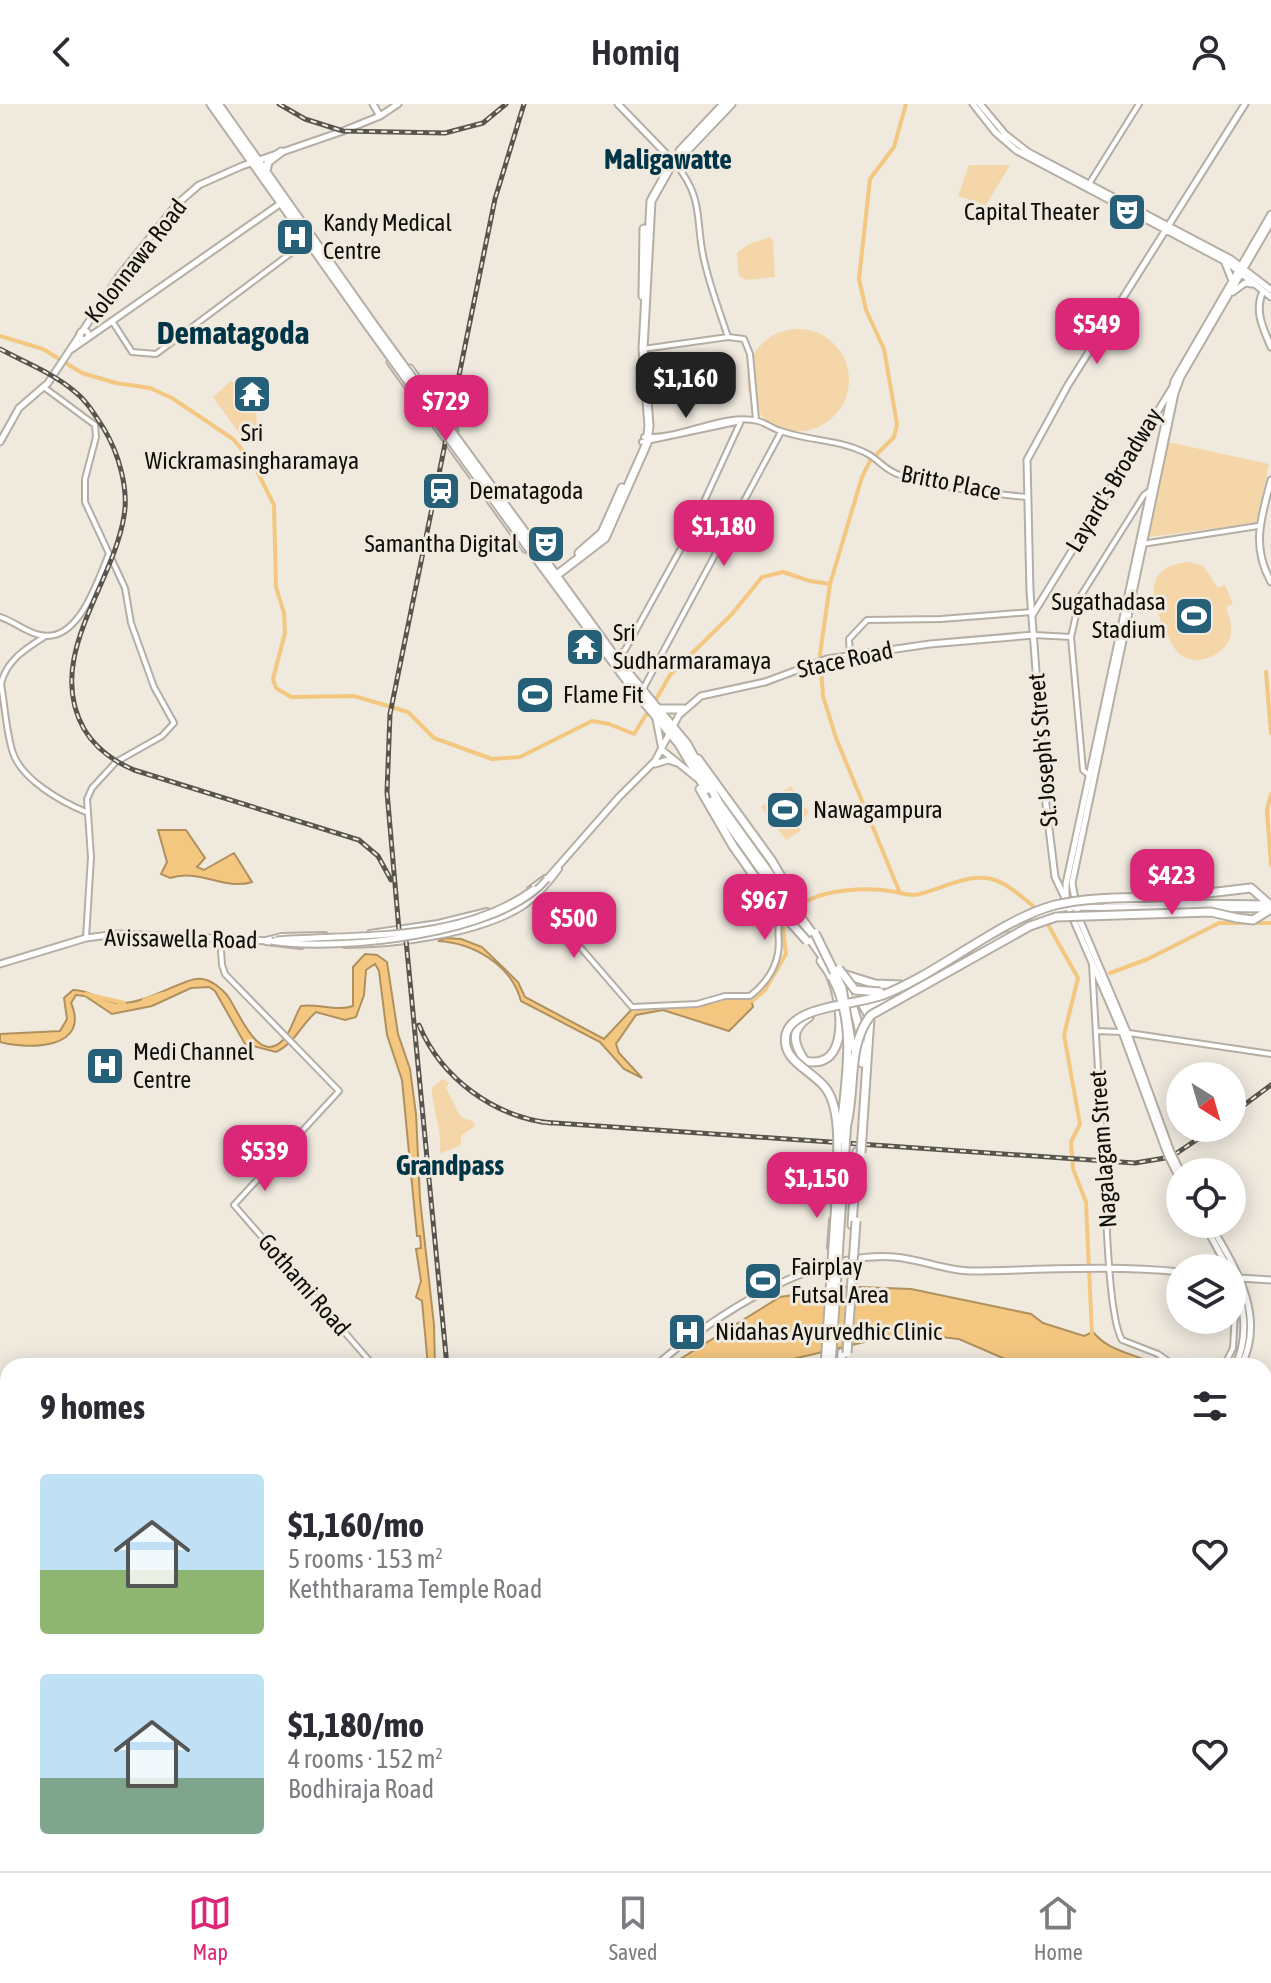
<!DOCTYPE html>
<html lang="en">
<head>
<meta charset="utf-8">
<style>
	body { margin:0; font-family:"Asap Condensed",sans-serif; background:#f7f7f7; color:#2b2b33; height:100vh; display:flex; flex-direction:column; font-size:30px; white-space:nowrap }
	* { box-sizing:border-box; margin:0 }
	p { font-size:26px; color:#7c7c81 }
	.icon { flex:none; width:44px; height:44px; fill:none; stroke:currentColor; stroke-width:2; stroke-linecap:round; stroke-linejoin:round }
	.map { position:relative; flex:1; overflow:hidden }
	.panel { position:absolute; left:0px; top:1254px; width:1272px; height:514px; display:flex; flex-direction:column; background:#fff; border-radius:24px 24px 0 0; box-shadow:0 4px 20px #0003 }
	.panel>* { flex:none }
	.needle { width:52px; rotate:143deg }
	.fabs { position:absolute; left:1166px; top:958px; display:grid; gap:16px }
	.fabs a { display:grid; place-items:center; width:80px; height:80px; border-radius:50%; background:#fff; box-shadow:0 4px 20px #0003; font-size:40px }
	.price { position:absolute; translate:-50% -68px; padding:0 18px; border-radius:16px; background:#db2777; color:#fff; font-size:26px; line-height:52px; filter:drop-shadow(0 2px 4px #0008) }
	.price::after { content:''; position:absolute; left:50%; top:48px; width:24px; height:18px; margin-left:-12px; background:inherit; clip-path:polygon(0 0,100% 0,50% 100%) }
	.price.current { background:#222; color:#fff }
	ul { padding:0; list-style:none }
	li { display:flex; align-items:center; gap:24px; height:200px; padding:0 40px }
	li span { display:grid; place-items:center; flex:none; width:224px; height:160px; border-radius:8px; color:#555 }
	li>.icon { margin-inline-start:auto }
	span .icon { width:96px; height:96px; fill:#fffc; stroke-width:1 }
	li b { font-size:34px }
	h2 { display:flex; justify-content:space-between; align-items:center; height:96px; padding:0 40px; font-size:34px }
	header { display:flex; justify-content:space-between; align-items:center; height:104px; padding:0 40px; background:#fff; font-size:36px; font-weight:600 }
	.dock { display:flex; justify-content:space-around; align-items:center; height:112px; border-top:2px solid #e1e1e2; background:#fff; font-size:22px; color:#7c7c81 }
	.dock a { display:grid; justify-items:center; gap:4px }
	.dock .current { color:#db2777 }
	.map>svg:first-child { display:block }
	.green { fill:#f4d6a8 }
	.water { fill:#f4c781; stroke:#b0905d; stroke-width:2 }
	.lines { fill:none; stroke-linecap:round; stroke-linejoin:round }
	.stream { stroke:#b0905d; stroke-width:2 }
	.canal { stroke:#f4c781; stroke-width:4 }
	.minor-casing { stroke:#b5aea4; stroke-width:8 }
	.major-casing { stroke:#b5aea4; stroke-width:9 }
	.highway-casing { stroke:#b5aea4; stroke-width:11 }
	.minor { stroke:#fff; stroke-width:4 }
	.major { stroke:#fff; stroke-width:5 }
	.highway { stroke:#fff; stroke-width:7 }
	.rail-casing { stroke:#58554e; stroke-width:5 }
	.rail { stroke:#efe9de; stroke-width:2; stroke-dasharray:6; stroke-linecap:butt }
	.minor-bridge-casing { stroke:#b5aea4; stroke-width:8; stroke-linecap:butt }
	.major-bridge-casing { stroke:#b5aea4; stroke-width:9; stroke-linecap:butt }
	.highway-bridge-casing { stroke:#b5aea4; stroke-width:11; stroke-linecap:butt }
	.minor-bridge { stroke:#fff; stroke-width:4 }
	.major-bridge { stroke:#fff; stroke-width:5 }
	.highway-bridge { stroke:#fff; stroke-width:7 }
	.labels { text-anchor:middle; stroke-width:6; stroke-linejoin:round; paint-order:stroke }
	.poi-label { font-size:24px; fill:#100e0a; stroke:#efe9de; text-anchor:start }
	.street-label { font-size:24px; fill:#100e0a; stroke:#efe9de }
	.quarter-label { font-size:28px; font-weight:bold; fill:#003548; stroke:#efe9de }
	.district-label { font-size:32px; font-weight:bold; fill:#003548; stroke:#efe9de }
</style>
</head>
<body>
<header><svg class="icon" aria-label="back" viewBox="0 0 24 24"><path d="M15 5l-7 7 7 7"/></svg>Homiq<svg class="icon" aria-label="person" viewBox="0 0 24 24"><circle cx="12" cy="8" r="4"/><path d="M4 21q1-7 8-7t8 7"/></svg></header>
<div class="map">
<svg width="1271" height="1767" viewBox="0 0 1271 1767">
	<rect width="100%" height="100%" fill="#efe9de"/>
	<!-- green -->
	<path class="green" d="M969 61H1010L986 101 958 92Z
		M770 133 773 138 775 173 746 176 739 172 737 149 749 140Z
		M747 276a51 51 0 1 1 102 0a51 51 0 1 1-102 0Z
		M231 277 254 286 258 331 247 340 213 293Z
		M1168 338 1269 360 1256 419 1149 433Z
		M1189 458 1203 462 1218 484 1225 481 1233 500 1226 503C1232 521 1236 535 1219 548 1209 555 1195 559 1184 553 1174 548 1171 537 1166 528 1151 497 1142 462 1189 458Z
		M791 682 809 709 796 718 801 726 786 736 761 703Z
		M442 975 449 978 446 984 461 1013 474 1018 475 1022 461 1032V1041L439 1050C444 1031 432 1005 432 984Z"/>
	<!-- water -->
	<path class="water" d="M158 726H186L205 754 197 763 204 766 234 749 252 778C225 787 198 764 170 774L161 770 167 758Z
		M445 834 461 835 482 843 518 878 525 893 604 935 633 904 705 901 724 894H751L753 903 729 927 663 906 636 911 616 940 619 949 642 974 624 965 600 938 521 897C511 860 473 839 438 837Z
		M365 850 377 851 387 858 398 930 410 965 416 1010 420 1095 434 1221 435 1262H428L422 1197 416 1193 421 1177 416 1145 421 1144 420 1132H417L402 976 387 931 379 867 375 860 366 866 364 891 356 913 345 916 316 908C301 921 294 940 276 948L245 940 215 887 209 883 191 884 152 902 112 910 85 892 76 891 71 899C91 945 29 946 0 938V930L60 927 67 915 64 894 73 886C89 885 104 899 120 899 148 900 186 872 202 875 211 876 221 884 227 891 238 905 258 964 284 935 292 926 294 913 301 902 318 899 336 908 353 902V863Z
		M832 1182 911 1185 1031 1210 1043 1219 1084 1232 1093 1228C1110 1249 1136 1249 1158 1262H1021L959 1235 922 1231 877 1235 793 1255 775 1262H669L780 1193 820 1187Z
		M1264 1373 1271 1382V1587L1264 1532Z
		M1271 1596V1767H1254V1760H1264L1265 1625 1269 1619Z"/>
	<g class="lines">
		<!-- stream -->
		<path class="stream" d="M0 1617 8 1614
			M648 1767 660 1760
			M1080 1767 1082 1760"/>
		<!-- canal -->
		<path class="canal" d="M906 0 894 43 870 75 859 175 866 206 884 245 897 320 894 333 870 357 862 373 830 480 820 550 823 592 836 634 900 789C915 793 922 790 936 785 988 765 997 771 1039 807
			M0 232 43 245 82 269 116 279 150 284 172 294 233 335 253 359 274 401 276 483 284 509 285 529 273 575 276 584 291 593 354 592 408 608 434 634 492 655 520 653 592 617 609 620 634 630 649 606
			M1266 568 1271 629
			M654 599 670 571 732 510 762 473 783 468 810 477 830 480
			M1271 690 1267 706 1271 761
			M798 803C821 784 872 782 900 789
			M1046 817 1078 874 1064 931 1080 1020 1071 1038 1073 1065 1086 1098 1092 1231
			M1110 869 1148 855 1219 819H1271
			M86 890 124 899
			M144 896 163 890
			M752 897 765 886 786 850 782 816
			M691 1760V1767"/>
		<defs>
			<path id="minor" d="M675 59C706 97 694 117 705 160 711 185 720 209 728 233
				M1089 80 1139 0
				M112 217 132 248 156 250 307 137
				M643 245 728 233 744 235 750 250 756 316
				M45 284 95 321 96 333 85 375V398L125 484 131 519 154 583 174 619 162 632 116 658 92 684 87 695 91 753 86 834
				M644 333C680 336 725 308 758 317 766 319 773 325 781 327 808 337 837 335 864 348 878 354 885 367 900 371 941 384 984 389 1027 393
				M642 338 736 318
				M1142 440 1258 422
				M0 513C14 517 25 528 40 531 78 540 97 478 108 452
				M1034 531 1071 533
				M44 533C25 545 6 557 1 580 5 602 6 628 13 649 22 676 62 698 86 708
				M850 551 849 535 867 516 941 515 1032 508
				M615 553 625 546 690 428 741 317
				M643 585 781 328
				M1089 671 1083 666 1071 533 1080 493 1144 391 1152 385
				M530 785 545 774
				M536 792 632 903 697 900 725 892H750C764 881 775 867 778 849 781 834 774 823 784 811
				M370 829 438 819 487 807
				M220 833 222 861 225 870 339 987 234 1101 374 1262
				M266 836 281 832 325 831
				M266 838 301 842
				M345 841C396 841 482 830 525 801 538 791 549 779 559 765
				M1092 860 1103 1053
				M1096 927 1122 928 1271 950
				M1104 1066C1106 1100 1108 1213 1122 1236L1158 1250 1175 1262
				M830 1143 832 1116
				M1224 1262 1233 1244 1235 1208 1242 1204
				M1264 1362 1271 1372
				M428 1760 435 1767
				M1104 1767 1114 1760"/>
			<path id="major" d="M373 0 380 12
				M618 0 675 59
				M973 0 995 28 1017 47 1228 159 1271 193
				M980 0 1005 30 1028 48 1231 155 1271 186
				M1225 159 1233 179
				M1263 187C1254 207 1263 224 1271 243
				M1233 188 1245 179 1252 180
				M79.5 231a4.5 4.5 0 1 1 9 0a4.5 4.5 0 1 1-9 0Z
				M72 245 284 97
				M390 258 525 445
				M410 264 455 327
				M0 338 19 304 48 279 119 172 176 101 199 81 242 62 343 27 380 12 398 0
				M1271 376C1261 414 1251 442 1271 478
				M1033 510 1172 284
				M656 615 662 646 698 675
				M655 660 668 656 677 659
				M547 775 619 693 655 657 679 611 701 592 765 578 827 555 930 540 1034 531
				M1065 794 1055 773 1046 700 1030 487 1027 356 1068 281 1245 0
				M1104 798 1270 800
				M1030 819 1054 806 1068 803 1269 805
				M0 860 86 834 117 830 271 837
				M931 870 1007 831
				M867 904 897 888
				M1171 1048 1128 930 1078 812 1072 779 1175 289 1181 273 1271 118
				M1167 1050 1122 928 1071 810 1066 795V780L1174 277 1271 110
				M1175 1056 1181 1068
				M1171 1058 1180 1076
				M1204 1120 1228 1164
				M1210 1120C1235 1163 1267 1212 1241 1262
				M1232 1171C1245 1199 1249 1234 1235 1262
				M1240 1174 1271 1176
				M655 1262C716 1211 811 1147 894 1153 921 1155 945 1167 972 1167 1042 1166 1111 1161 1180 1168
				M948 1262H973
				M0 1392 8 1393
				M353 1767 357 1760"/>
			<path id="highway" d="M211 0 369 223
				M218 0 373 220
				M680 47 724 0
				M266 67 268 58 281 48
				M643 192 644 125
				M537 445 615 553 687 640 719 699 817 836
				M579 449 602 429 622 384
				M533 450 633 585 679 640 706 686
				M553 474 605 434 647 339 649 322 643 245 651 97 669 65 731 0
				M658 605H683
				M698 655 772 757 797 800
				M700 685 733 742
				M712 697 828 860
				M1182 792 1251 784 1269 800
				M1237 814 1253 816 1271 805
				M843 870 875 880 901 881
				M842 880C856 905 863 930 862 959
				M853 885 870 913 862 1033
				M809 913C789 926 794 941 805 957 851 967 842 898 831 873 829 867 824 862 821 857
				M852 1121 857 1048
				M841 1262 842 1249
				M1198 1760 1199 1767
				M589 1767 590 1760
				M806 1767 807 1760
				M814 1767V1760"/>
		</defs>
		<!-- minor casing -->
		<use href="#minor" class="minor-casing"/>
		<!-- major casing -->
		<use href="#major" class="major-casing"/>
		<!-- highway casing -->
		<use href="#highway" class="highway-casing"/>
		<!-- minor -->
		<use href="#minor" class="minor"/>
		<!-- major -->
		<use href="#major" class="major"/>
		<!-- highway -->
		<use href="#highway" class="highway"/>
		<defs>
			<path id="rail" d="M279 0 305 15 343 27 445 29 483 19 506 0
				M0 245C24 258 53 269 74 287 87 297 95 311 104 325 118 348 129 384 124 412 113 482 44 554 84 625 96 645 113 657 134 666L359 736 378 752 391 776
				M399 826 387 688 390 610 495 95 524 0
				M406 836 447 1262
				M419 921C441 974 494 1013 551 1019
				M1232 1010 1271 981
				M541 1018 1135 1059 1171 1053 1214 1024
				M558 1767 559 1760"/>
		</defs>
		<!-- rail casing -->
		<use href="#rail" class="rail-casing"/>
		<!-- rail -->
		<use href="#rail" class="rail"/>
		<defs>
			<path id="minor-bridge" d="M1103 1053 1104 1066"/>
			<path id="major-bridge" d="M276 836C361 830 461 838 534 785
				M271 837C340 848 501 831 547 775
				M1171 1048 1175 1056
				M1167 1050 1171 1058"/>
			<path id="highway-bridge" d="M373 220 537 445
				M369 223 533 450
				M733 742 773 799 807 837
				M815 829 842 884 852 943
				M839 865 855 886 880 888
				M832 873C859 922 844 983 840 1036
				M847 1020C856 983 847 941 871 911L1030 822 1056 813 1211 808 1237 814
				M861 1049 862 1033
				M836 1100C836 1069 844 1012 827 986 815 967 780 958 786 930 794 901 858 901 883 891 940 869 999 816 1055 801 1095 791 1141 795 1182 792
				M847 1249 856 1117
				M825 1262 836 1097
				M831 1262 847 1015"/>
		</defs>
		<!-- minor-bridge casing -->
		<use href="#minor-bridge" class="minor-bridge-casing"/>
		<!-- major-bridge casing -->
		<use href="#major-bridge" class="major-bridge-casing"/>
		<!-- highway-bridge casing -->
		<use href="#highway-bridge" class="highway-bridge-casing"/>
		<!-- minor-bridge -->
		<use href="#minor-bridge" class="minor-bridge"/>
		<!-- major-bridge -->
		<use href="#major-bridge" class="major-bridge"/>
		<!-- highway-bridge -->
		<use href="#highway-bridge" class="highway-bridge"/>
	</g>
	<!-- icons -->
	<defs>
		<symbol id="theatre-square" viewBox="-11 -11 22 22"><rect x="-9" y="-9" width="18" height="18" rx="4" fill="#256078" stroke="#efe9de"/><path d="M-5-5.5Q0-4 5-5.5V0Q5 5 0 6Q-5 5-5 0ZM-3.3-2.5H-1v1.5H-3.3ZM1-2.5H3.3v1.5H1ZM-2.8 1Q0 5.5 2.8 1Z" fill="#fff"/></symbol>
		<symbol id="hospital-square" viewBox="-11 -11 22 22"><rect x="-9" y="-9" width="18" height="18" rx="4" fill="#256078" stroke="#efe9de"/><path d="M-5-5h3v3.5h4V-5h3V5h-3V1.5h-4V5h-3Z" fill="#fff"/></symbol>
		<symbol id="temple-square" viewBox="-11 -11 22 22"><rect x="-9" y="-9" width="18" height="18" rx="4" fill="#256078" stroke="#efe9de"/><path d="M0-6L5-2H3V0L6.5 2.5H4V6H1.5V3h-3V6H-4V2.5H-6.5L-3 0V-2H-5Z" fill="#fff"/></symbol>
		<symbol id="station-square" viewBox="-11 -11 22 22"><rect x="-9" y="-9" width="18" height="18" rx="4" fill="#256078" stroke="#efe9de"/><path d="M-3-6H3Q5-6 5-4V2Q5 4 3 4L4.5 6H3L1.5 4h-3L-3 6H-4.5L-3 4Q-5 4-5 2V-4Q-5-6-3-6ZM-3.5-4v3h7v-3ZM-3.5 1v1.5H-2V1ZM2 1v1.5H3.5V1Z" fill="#fff"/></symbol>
		<symbol id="stadium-square" viewBox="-11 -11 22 22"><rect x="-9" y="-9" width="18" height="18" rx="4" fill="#256078" stroke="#efe9de"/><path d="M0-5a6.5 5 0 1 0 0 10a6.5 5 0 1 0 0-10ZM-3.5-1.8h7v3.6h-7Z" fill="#fff"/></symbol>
	</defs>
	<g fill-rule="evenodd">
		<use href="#theatre-square" x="1105" y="86" width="44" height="44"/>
		<use href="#hospital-square" x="273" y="111" width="44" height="44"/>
		<use href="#temple-square" x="230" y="268" width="44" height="44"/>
		<use href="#station-square" x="419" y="365" width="44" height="44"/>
		<use href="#theatre-square" x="524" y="418" width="44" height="44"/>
		<use href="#stadium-square" x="1172" y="490" width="44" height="44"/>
		<use href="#temple-square" x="563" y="521" width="44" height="44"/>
		<use href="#stadium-square" x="513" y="569" width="44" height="44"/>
		<use href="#stadium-square" x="763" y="684" width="44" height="44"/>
		<use href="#hospital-square" x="83" y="940" width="44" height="44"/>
		<use href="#stadium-square" x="741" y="1155" width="44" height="44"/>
		<use href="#hospital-square" x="665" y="1206" width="44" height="44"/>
	</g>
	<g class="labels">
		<!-- poi labels -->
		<g class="poi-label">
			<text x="1099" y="116" text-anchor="end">Capital Theater</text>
			<text x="323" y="127">Kandy Medical<tspan x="323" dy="28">Centre</tspan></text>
			<text x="252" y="337" text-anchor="middle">Sri<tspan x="252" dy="28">Wickramasingharamaya</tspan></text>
			<text x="469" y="395">Dematagoda</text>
			<text x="518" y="448" text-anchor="end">Samantha Digital</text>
			<text x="1166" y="506" text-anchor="end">Sugathadasa<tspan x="1166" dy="28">Stadium</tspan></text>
			<text x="613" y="537">Sri<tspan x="613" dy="28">Sudharmaramaya</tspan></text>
			<text x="563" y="599">Flame Fit</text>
			<text x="813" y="714">Nawagampura</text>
			<text x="133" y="956">Medi Channel<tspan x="133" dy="28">Centre</tspan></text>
			<text x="791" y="1171">Fairplay<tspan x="791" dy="28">Futsal Area</tspan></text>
			<text x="715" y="1236">Nidahas Ayurvedhic Clinic</text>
		</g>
		<!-- street labels -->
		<g class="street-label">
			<text transform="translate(136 157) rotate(-52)" y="8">Kolonnawa Road</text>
			<text transform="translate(1114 376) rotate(-59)" y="8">Layard's Broadway</text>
			<text transform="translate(951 379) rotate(11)" y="8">Britto Place</text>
			<text transform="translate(845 556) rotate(-12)" y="8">Stace Road</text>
			<text transform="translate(1043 646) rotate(-95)" y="8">St. Joseph's Street</text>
			<text transform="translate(181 835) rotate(1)" y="8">Avissawella Road</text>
			<text transform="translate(1103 1045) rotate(-94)" y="8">Nagalagam Street</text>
			<text transform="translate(304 1181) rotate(49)" y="8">Gothami Road</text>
		</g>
		<!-- quarter labels -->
		<g class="quarter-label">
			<text x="668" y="65">Maligawatte</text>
			<text x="450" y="1071">Grandpass</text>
		</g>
		<!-- district labels -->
		<g class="district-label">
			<text x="233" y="240">Dematagoda</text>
		</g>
	</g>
</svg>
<div class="fabs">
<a><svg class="needle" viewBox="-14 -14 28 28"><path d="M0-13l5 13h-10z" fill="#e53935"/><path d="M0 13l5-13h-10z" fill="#7c7c81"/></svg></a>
<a><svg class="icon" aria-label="locate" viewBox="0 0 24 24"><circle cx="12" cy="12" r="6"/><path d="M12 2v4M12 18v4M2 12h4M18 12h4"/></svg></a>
<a><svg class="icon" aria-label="layers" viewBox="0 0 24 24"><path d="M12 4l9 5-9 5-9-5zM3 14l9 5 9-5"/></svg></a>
</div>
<b class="price" style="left:1097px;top:262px">$549</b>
<b class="price current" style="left:686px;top:316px">$1,160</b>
<b class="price" style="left:446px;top:339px">$729</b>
<b class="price" style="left:724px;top:464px">$1,180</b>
<b class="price" style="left:1172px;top:813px">$423</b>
<b class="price" style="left:765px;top:838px">$967</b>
<b class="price" style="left:574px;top:856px">$500</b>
<b class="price" style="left:265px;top:1089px">$539</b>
<b class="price" style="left:817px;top:1116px">$1,150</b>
<section class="panel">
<h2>9 homes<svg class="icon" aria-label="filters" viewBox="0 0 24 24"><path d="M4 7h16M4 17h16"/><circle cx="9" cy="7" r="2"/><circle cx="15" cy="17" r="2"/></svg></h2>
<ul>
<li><span style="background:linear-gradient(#bfe0f5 60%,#8fb573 0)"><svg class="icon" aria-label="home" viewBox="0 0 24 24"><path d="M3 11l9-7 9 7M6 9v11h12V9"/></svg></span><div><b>$1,160/mo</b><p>5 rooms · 153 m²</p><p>Keththarama Temple Road</p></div><svg class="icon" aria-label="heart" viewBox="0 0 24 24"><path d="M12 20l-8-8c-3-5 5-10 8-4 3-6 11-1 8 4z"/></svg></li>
<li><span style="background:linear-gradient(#bfe0f5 65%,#7fa58c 0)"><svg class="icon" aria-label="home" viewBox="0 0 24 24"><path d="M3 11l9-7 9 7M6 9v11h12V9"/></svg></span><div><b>$1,180/mo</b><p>4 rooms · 152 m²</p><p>Bodhiraja Road</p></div><svg class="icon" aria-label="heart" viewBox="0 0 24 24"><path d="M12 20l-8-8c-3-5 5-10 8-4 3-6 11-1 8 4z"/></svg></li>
</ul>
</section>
</div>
<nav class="dock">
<a class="current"><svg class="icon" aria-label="map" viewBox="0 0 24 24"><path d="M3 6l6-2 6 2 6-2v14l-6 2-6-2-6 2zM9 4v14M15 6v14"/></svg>Map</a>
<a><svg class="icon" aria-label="saved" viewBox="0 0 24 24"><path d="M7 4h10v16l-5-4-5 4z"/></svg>Saved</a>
<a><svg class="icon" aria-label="home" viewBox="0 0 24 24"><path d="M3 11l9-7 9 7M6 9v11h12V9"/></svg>Home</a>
</nav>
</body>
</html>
